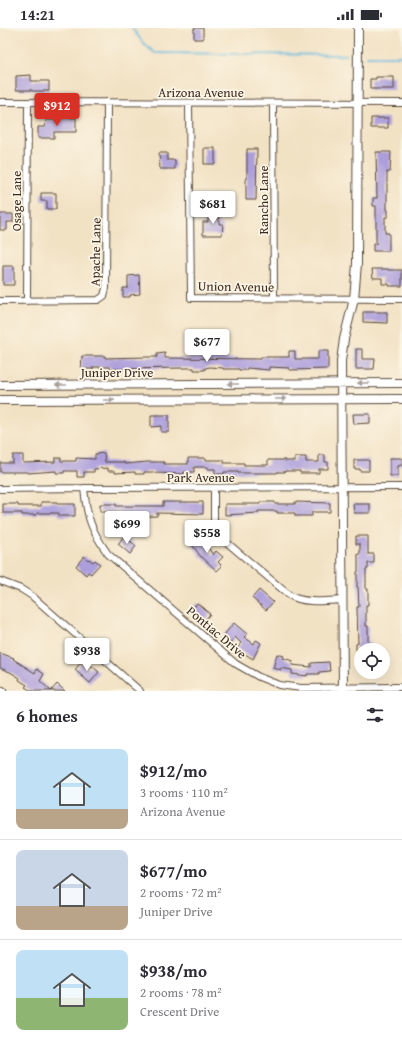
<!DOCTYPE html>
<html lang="en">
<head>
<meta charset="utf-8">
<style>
	body { margin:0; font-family:"Gentium Book Plus",serif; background:#f7f7f7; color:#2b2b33; height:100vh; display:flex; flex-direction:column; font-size:15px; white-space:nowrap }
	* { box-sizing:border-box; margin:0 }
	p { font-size:13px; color:#7c7c81 }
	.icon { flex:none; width:22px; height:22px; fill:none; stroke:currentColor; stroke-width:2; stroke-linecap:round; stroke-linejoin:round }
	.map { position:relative; height:663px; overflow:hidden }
	.panel { display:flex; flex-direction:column; background:#fff; flex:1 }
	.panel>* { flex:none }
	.fabs { position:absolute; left:354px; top:615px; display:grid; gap:8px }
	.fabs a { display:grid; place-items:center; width:36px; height:36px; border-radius:50%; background:#fff; box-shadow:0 4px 16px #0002; font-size:20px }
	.price { position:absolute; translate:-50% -34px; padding:0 9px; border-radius:4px; background:#fff; color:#222; font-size:13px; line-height:26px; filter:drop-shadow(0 1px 2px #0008) }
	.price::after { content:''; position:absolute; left:50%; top:24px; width:12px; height:9px; margin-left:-6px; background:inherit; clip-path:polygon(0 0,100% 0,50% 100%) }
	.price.active { background:#d93025; color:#fff }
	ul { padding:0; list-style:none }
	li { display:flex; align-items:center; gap:12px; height:100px; padding:0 16px }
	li+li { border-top:1px solid #e1e1e2 }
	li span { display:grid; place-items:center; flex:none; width:112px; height:80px; border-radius:8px; color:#555 }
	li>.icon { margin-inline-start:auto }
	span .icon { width:48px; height:48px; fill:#fffc; stroke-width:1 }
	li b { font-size:17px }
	h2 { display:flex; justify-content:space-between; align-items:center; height:48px; padding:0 16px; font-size:17px }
	.status { display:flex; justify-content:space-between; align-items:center; height:28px; padding:0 20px; background:#fff; direction:ltr }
	.status svg { height:11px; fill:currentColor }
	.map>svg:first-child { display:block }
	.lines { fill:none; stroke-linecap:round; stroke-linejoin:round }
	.stream { stroke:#60b7dc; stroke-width:2 }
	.building { fill:#ac9edc }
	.street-casing { stroke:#564637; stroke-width:8 }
	.secondary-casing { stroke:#564637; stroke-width:10 }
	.street { stroke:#fff; stroke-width:6 }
	.secondary { stroke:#fff; stroke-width:8 }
	.oneway { fill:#a79f9a }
	.labels { text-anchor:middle; stroke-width:3.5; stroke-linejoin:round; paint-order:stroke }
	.street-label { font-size:13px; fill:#3b2a1e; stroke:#fcf5e5 }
</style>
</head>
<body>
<div class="status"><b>14:21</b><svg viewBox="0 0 49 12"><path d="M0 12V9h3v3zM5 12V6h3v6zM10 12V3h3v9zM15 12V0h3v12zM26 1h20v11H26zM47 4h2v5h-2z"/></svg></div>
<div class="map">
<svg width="402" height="663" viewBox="0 0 402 663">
	<rect width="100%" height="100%" fill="#fcf5e5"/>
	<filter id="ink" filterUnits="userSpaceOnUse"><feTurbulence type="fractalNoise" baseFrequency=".025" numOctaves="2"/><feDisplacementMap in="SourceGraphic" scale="8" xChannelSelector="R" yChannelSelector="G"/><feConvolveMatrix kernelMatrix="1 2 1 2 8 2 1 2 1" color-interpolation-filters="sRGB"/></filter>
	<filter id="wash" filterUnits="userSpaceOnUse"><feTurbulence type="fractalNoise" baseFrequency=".012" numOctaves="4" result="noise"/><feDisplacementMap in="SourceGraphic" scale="16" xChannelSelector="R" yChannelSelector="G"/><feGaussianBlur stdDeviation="0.9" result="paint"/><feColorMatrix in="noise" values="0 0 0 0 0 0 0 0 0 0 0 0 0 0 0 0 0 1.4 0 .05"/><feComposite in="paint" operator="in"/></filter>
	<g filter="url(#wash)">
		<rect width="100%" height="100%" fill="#f2e2c4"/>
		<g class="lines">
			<!-- stream -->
			<path class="stream" d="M132 0 144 16 155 25 346 27
				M367 28H402"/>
		</g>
		<g id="blocks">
			<!-- building -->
			<path class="building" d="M194 0H203V11H194Z
				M31 47V53H49V63H32V62H16V48Z
				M376 49H394V61H370V51H376Z
				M59 90H76V104H54V110H38V99H45L46 92H59Z
				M371 90H388V100H371Z
				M204 120H215V136H204Z
				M247 121H257L256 172H246V151H247Z
				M376 124H391L390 144H387V182H388V189H385V205H389V223H373V216H376V178H373V170H377Z
				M159 125H167V132H175V141H160Z
				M41 165H56V181H47V173H41Z
				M208 184H219V196H223L222 207H203V194H208Z
				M0 186H13V194H7V202H0Z
				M3 238H14V257H3Z
				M372 241H388V242H402V258H389V256H382V250H373Z
				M139 247 140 266 130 267V269H123V260H128V248Z
				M363 284H387V295L363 294Z
				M356 321H362V331H375L374 341H356Z
				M289 323H295V331H318V323H328V341L289 342V340L269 339V342L247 340 246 342H239V341H223V340L210 339 205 340V342H194V340H186L110 341V339H93V341H81L82 328H105V330L147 329H157V326L165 325V330L261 331V329H289Z
				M353 386H370V395L354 396Z
				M151 387H169V404H161V398L151 399Z
				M104 425 105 434H124V436L148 434H164V436H188V430H205V432H224V435H244V437H268V432H285V433H295V429H306V434H319V427H325V434H328V441H319V445H300V443H285V444H277V445H238V444H224V446H215V441H208V439H194V444H184V446L154 445V444H144V446H135V444L115 445V443H108V440L94 441V444H84V449H77V443H64V445H56V443L28 445V444H0V435H13V427H23V435L55 434V430H61V433H76V430L95 431V426Z
				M390 430H402V437L398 438V448H390Z
				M354 432H369V443H360V441H354Z
				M41 474H57V476H75V488H59V485H37V487H22V485H3V476H18V478H41Z
				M163 474H203V486L157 485V488L120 489V484H100V476H116V478H163Z
				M260 474H275V476H295V474L330 475V484H312V488H295V485H277V483H258V485L225 487V476H260Z
				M353 476H370V485H354Z
				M124 508 136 518 130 526 118 516Z
				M356 508H368V526H374V535H368V541H366V561H368V577H366V598H368V615H371L372 622H356V616L358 615 357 579H359L358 559H357V544H358V526H360V516H356Z
				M201 509 213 527 216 523 223 529 218 534 222 538 217 543 202 529H201L191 515Z
				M84 528 88 532 89 531 93 534 95 532 100 536 91 546 88 544 86 547 76 538Z
				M259 562 273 574 266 582 252 570Z
				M197 575 210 586 205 592 192 582Z
				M234 595 247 606 244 609 254 616 256 612 261 615 253 631 237 621 241 615 235 609 230 615 223 608Z
				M0 625 14 630 13 631 35 645 37 641 44 646 40 653 51 663H31L25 659 27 657 19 652 20 650 10 644 0 640Z
				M277 626 284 628 283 630 293 633 292 637 311 639V635L329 634 330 643 319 644V646H307V648L292 646V642L281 640V642L273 640Z
				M81 634 89 641 92 638 99 644 90 655 75 642Z
				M57 656 65 663H51Z"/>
		</g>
	</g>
	<g filter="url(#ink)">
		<use href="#blocks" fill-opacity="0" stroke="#564637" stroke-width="1"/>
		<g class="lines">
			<defs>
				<path id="street" d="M0 74 402 75
					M189 75 191 270 402 271
					M273 75 274 270
					M0 273 98 272 104 268 106 260 107 74
					M27 273 28 74
					M84 460C87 490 91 502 108 526L236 636 259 649 279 657 301 660 402 659
					M214 460V493L218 504 225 513 289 567C304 576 325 573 342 572
					M0 461 84 460 402 459
					M0 553 21 561 32 568 140 663
					M0 662 3 663"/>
				<path id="secondary" d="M0 357 402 355
					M0 372 402 371
					M343 663 341 333 344 311 354 271 357 236 358 0"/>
			</defs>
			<!-- street casing -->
			<use href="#street" class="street-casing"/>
			<!-- secondary casing -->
			<use href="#secondary" class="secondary-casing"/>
			<!-- street -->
			<use href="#street" class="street"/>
			<!-- secondary -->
			<use href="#secondary" class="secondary"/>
		</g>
		<!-- one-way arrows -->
		<defs><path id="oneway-solid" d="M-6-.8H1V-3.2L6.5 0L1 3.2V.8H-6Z"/></defs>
		<g class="oneway">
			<use href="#oneway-solid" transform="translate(363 355) rotate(-180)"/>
			<use href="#oneway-solid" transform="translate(233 356) rotate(180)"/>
			<use href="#oneway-solid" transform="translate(61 357) rotate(180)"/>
			<use href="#oneway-solid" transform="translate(281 371)"/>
			<use href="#oneway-solid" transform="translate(109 372)"/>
		</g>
	</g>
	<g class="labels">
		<!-- street labels -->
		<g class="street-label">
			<text x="201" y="69">Arizona Avenue</text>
			<text transform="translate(263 172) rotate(-90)" y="5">Rancho Lane</text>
			<text transform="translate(16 173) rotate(-90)" y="5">Osage Lane</text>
			<text transform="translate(95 224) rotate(-89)" y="5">Apache Lane</text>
			<text transform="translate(236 258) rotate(1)" y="5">Union Avenue</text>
			<text x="117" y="349">Juniper Drive</text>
			<text x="201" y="454">Park Avenue</text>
			<text transform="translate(217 604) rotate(40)" y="5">Pontiac Drive</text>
		</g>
	</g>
</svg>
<div class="fabs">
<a><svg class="icon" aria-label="locate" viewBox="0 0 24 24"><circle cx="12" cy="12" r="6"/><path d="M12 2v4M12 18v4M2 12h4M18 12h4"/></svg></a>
</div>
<b class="price active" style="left:57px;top:99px">$912</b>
<b class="price" style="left:213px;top:197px">$681</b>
<b class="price" style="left:207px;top:335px">$677</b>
<b class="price" style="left:127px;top:517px">$699</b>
<b class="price" style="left:207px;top:526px">$558</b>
<b class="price" style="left:87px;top:644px">$938</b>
</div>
<section class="panel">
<h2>6 homes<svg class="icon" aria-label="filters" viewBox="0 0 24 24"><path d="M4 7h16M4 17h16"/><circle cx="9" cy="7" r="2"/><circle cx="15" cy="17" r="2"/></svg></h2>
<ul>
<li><span style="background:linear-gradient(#bfe0f5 75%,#b9a48a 0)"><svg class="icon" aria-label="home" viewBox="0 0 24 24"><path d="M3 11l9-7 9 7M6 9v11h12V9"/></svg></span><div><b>$912/mo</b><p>3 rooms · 110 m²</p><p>Arizona Avenue</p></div></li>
<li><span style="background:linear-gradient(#c9d6e8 70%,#b9a48a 0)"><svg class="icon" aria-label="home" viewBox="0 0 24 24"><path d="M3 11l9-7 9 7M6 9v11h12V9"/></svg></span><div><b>$677/mo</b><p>2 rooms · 72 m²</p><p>Juniper Drive</p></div></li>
<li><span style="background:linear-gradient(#bfe0f5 60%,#8fb573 0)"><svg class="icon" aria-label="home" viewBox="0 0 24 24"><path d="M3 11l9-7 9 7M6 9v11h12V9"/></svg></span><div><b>$938/mo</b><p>2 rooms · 78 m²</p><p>Crescent Drive</p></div></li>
</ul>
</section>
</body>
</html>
